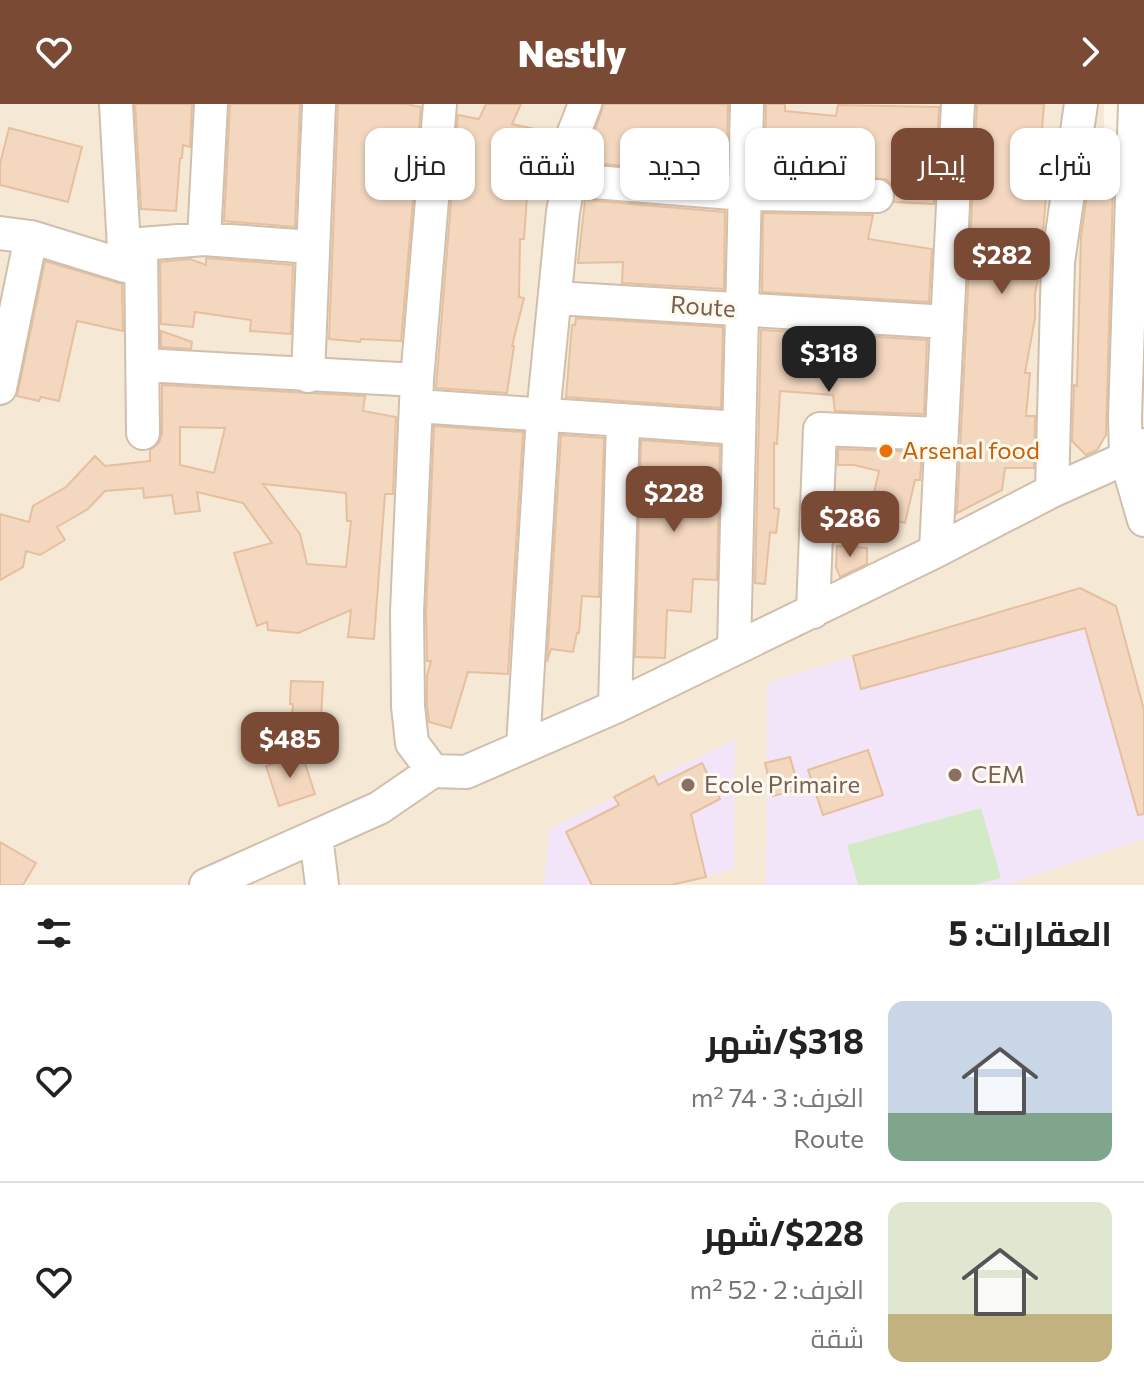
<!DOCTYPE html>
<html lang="ar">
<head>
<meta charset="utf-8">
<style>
	body { margin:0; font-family:Commissioner,Cairo,sans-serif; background:#f2f2f2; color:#222; direction:rtl; height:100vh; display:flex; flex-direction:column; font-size:30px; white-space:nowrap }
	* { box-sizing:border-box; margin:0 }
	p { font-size:26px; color:#767676 }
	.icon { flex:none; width:44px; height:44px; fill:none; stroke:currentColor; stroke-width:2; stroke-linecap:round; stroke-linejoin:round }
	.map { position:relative; height:781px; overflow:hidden; direction:ltr }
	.side { display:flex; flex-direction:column; background:#fff; flex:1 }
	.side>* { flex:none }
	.banner { position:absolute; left:24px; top:24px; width:1096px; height:72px; direction:rtl; display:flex; gap:16px }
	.price { position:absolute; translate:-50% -68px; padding:0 18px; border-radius:16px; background:#7b4a35; color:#fff; font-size:26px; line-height:52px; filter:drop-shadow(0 2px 4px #0008) }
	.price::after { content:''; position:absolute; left:50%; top:48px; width:24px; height:18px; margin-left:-12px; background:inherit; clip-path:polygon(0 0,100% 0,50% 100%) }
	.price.selected { background:#222; color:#fff }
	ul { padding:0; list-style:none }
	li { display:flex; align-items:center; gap:24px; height:200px; padding:0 32px }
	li+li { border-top:2px solid #e0e0e0 }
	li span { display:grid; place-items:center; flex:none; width:224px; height:160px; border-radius:16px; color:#555 }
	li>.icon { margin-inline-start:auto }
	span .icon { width:96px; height:96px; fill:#fffc; stroke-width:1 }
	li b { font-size:34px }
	h2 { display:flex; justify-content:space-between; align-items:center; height:96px; padding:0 32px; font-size:34px }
	.tag { padding:0 28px; border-radius:16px; background:#fff; box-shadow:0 2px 6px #0004; font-size:28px; line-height:72px }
	.tag.selected { background:#7b4a35; color:#fff }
	header { display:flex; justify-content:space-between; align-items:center; height:104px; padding:0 32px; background:#7b4a35; color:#fff; font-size:36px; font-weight:800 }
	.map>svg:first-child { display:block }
	.residential { fill:#f5e9d6 }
	.education { fill:#f3e5f9 }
	.green { fill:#d2ebc6 }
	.building { fill:#f3d7bf; stroke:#e6bf9f; stroke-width:2; fill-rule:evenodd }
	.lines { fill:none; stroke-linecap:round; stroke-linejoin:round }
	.minor-casing { stroke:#cfbfad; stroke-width:36 }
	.minor { stroke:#fff; stroke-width:32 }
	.food-dot { fill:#e8710a; stroke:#fffaef; stroke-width:3 }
	.education-dot { fill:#8d6e63; stroke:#fffaef; stroke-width:3 }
	.labels { text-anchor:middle; stroke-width:6; stroke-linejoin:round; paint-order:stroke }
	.street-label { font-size:24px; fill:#785e4b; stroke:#fffaef }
	.food-label { font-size:24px; fill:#c56008; stroke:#fffaef; text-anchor:start }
	.education-label { font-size:24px; fill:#785e54; stroke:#fffaef; text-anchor:start }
</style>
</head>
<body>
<header><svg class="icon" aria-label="forward" viewBox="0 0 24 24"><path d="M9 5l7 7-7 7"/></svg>Nestly<svg class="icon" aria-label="heart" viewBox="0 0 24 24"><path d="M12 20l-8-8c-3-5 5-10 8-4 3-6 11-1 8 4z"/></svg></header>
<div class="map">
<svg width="1144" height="781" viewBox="0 0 1144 781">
	<rect width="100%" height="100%" fill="#fdf6e8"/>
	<!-- residential -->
	<path class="residential" d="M0 0H1104L1101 378 1144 385V781H0Z"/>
	<!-- education -->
	<path class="education" d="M1080 484 1116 502 1144 606V735L1005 781H766L767 579Z
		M735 636 734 765 677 781H544L549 725Z"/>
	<!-- green -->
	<path class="green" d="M981 704 1001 774 975 781H858L847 741Z"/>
	<!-- building -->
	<path class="building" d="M135 0H192L190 43 183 41 182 54H180L176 107 141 105Z
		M230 0H300L295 123 224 117Z
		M338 0H406L421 3 401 237 361 235 360 238 329 235Z
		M486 0H521L512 20 535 25 521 91 527 92 524 135H520L519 193 524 194 512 242H514L507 289 436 284 458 11 479 15Z
		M604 0H728L727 53 722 52 720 69 589 59 590 40Z
		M766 0H785V7L836 12 838 1 939 3 934 100 894 98V83L886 75 841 72 845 52H834V46L785 42 782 63 765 60Z
		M977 0H1044L1042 26H1047L1044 70H1048L1039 172 1035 189V214L1025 269H1030L1026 312H1035L1034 364H1005L1002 386 957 409Z
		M9 24 82 43 68 98 0 81V60Z
		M1093 49 1114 50 1106 331 1097 346 1086 351 1072 337 1074 281 1077 282 1081 132Z
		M585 96 725 108 724 185 622 179 623 158 578 159Z
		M763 109 873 111 868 135 932 145 929 198 762 188Z
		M206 154 293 161 291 230 250 227 251 216 195 208 193 223 161 220 160 158 190 155 206 161Z
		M45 157 122 180 123 227 77 217 59 297 41 293 39 297 17 292Z
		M576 214 723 223 721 304 566 293 572 221H575Z
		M761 226 927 236 924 310 835 307 833 291 780 287 777 340 774 339V404L779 405 776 429 770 428 765 480 755 479Z
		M161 227 192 238 191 245 161 243Z
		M162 281 365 292 363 307 396 313 393 390H385L374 535 348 533 351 506 298 529 268 526 267 518 257 522 234 449 272 439 243 399 197 388 200 407 175 410 172 391 144 394 143 384 105 387 88 405 57 423 65 436 40 451 26 447 23 463 0 476V410L29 418 33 402 66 383 95 352 105 362 150 357V346L159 339 162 330ZM180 323 225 324 214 369 180 361ZM263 380 346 389 347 417H351L346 463 307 460 300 430Z
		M434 322 523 328 508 570 468 568 451 624 429 618 427 601V572L431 557H427L426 508Z
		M561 331 604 334 599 493 582 492 579 529H577L573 548 551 545 547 558Z
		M641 336 720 342 717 476 693 475 691 508 667 506 665 554 635 553Z
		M838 345 922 348 920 376H915L905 419 869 410 879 367 854 361H838Z
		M837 442 867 444V460L840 473 836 463Z
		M1080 484 1116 502 1144 606V710L1138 711 1085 524 861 585 853 552Z
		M291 577 323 578 319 651 291 647 296 612H292L293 600H290Z
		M868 646 883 691 823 711 808 666Z
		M302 650 315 690 279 702 266 662Z
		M790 653 799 685 773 692 765 659Z
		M702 659 720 695 691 710 706 773 671 781H592L566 728 619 701 614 693 654 672 658 681Z
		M0 738 36 759 23 781H0Z"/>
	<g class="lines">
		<defs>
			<path id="minor" d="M440 0 417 276 407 508 408 602 412 639 433 667 466 668 615 603 936 447 1052 387 1126 354 1144 341
				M1135 0 1125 314 1126 354 1144 416
				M569 76 745 90 877 92
				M0 129 31 133 125 162 116 0
				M204 135 211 0
				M556 194 947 218
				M144 261 417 276
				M308 272 319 0
				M0 284 31 133
				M417 302 739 324
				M143 329 141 140 204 135 311 143
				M1052 387 1058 158 1081 0
				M936 447 958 0
				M813 508 820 325 941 330
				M734 545 747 0
				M615 603 623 316
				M523 643 543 311 563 108 569 76 571 36 585 0
				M316 732 322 781
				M206 781 379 704 433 667"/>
		</defs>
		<!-- minor casing -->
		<use href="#minor" class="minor-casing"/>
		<!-- minor -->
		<use href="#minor" class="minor"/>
	</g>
	<!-- markers -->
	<circle class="food-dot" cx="886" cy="347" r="8"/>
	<g class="education-dot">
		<circle cx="955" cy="671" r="8"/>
		<circle cx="688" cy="681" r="8"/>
	</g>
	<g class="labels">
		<!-- street labels -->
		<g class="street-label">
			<text transform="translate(703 203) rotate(4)" y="8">Route</text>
		</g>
		<!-- food labels -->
		<g class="food-label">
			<text x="902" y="355">Arsenal food</text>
		</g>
		<!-- education labels -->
		<g class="education-label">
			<text x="971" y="679">CEM</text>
			<text x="704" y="689">Ecole Primaire</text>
		</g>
	</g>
</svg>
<b class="price" style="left:1002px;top:192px">$282</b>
<b class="price selected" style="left:829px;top:290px">$318</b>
<b class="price" style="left:674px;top:430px">$228</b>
<b class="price" style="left:850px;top:455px">$286</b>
<b class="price" style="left:290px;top:676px">$485</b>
<div class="banner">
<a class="tag">شراء</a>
<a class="tag selected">إيجار</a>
<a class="tag">تصفية</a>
<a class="tag">جديد</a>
<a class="tag">شقة</a>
<a class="tag">منزل</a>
</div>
</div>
<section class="side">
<h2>العقارات: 5<svg class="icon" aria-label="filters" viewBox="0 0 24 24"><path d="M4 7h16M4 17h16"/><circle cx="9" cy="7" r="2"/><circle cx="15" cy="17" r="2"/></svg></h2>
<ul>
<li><span style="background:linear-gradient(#c9d6e8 70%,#7fa58c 0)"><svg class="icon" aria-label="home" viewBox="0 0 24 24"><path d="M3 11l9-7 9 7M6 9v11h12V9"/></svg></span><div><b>$318/شهر</b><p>الغرف: 3 · 74 m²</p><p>Route</p></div><svg class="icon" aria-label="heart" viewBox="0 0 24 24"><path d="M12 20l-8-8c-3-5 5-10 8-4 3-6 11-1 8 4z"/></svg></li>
<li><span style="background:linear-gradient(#dfe7d0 70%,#c2b280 0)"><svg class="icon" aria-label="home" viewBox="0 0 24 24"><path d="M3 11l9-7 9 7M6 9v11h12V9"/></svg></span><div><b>$228/شهر</b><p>الغرف: 2 · 52 m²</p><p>شقة</p></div><svg class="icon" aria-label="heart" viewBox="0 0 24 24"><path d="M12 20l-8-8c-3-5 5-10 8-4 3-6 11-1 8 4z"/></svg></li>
</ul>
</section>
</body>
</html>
